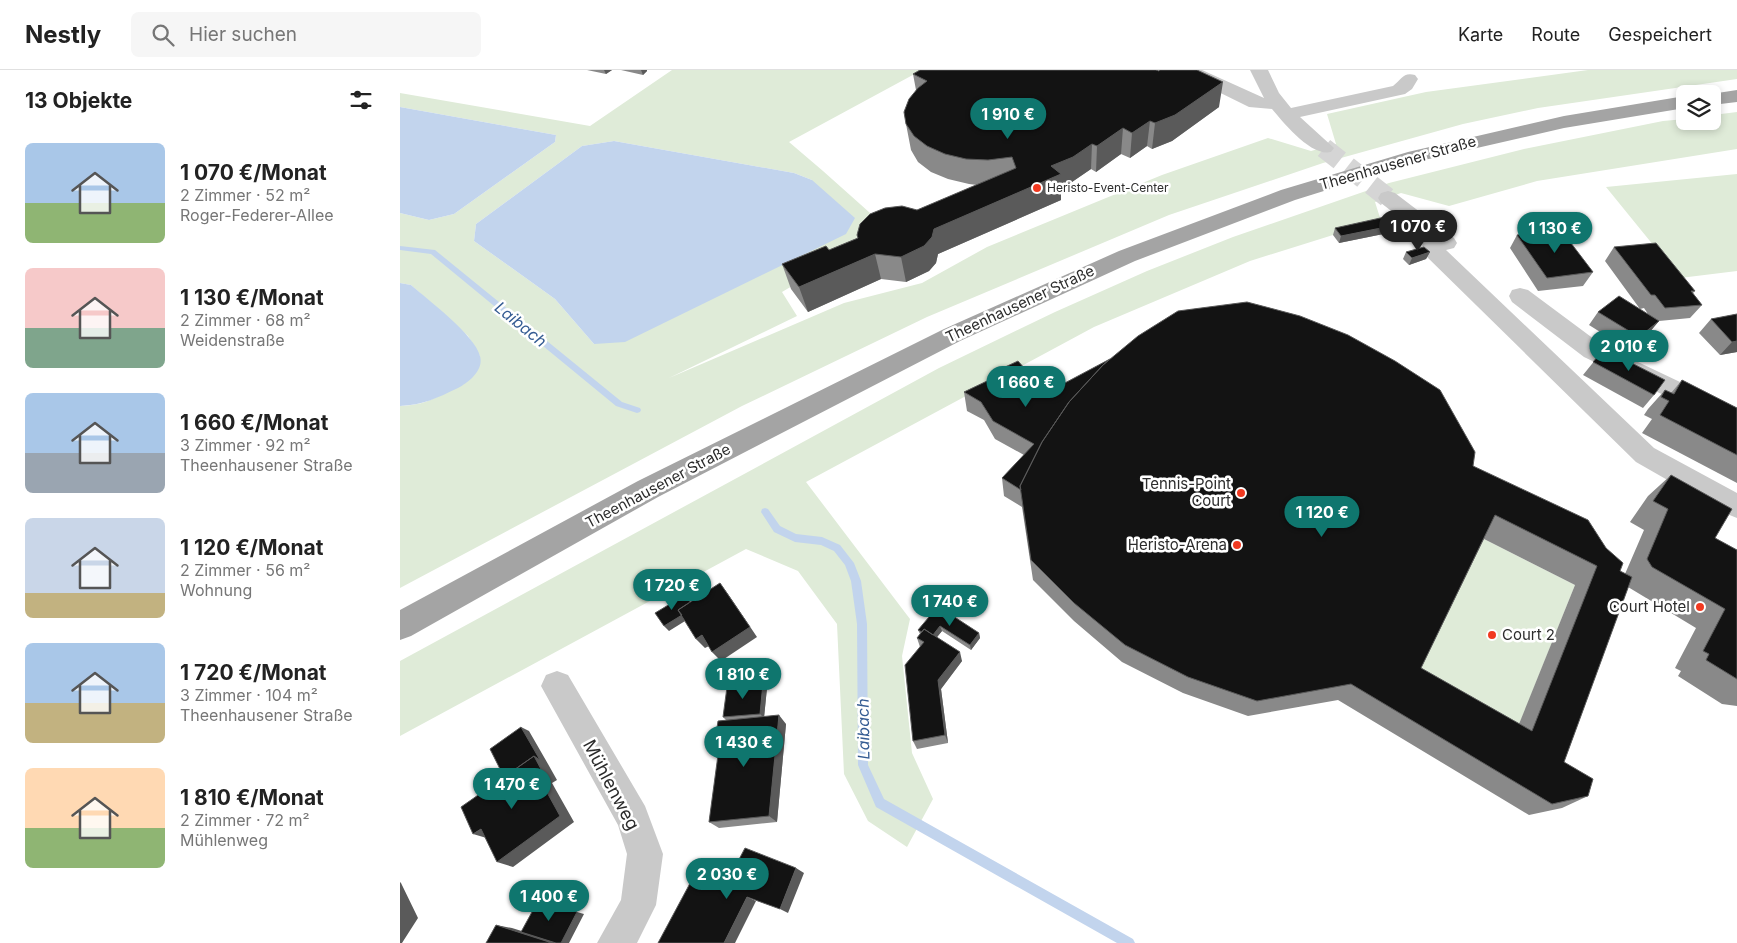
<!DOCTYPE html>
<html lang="de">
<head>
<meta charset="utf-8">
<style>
	body { margin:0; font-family:Inter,sans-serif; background:#f6f6f6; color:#222; height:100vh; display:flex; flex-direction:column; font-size:19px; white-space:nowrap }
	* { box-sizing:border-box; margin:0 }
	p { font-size:16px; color:#767676 }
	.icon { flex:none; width:28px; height:28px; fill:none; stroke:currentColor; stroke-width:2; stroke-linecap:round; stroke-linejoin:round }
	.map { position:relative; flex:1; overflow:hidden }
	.side { display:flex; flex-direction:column; background:#fff; width:400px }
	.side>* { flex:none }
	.controls { position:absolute; left:1276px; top:15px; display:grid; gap:10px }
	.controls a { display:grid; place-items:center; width:45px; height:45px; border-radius:8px; background:#fff; box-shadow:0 2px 8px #0003; font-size:25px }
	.price { position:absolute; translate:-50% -42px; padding:0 11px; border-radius:18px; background:#0f766e; color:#fff; font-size:16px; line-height:32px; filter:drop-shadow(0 1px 2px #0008) }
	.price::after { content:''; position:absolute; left:50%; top:30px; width:15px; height:11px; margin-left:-8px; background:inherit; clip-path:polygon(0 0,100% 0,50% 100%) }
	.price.on { background:#222; color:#fff }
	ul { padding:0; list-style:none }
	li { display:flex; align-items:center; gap:15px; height:125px; padding:0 25px }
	li span { display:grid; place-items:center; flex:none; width:140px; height:100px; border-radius:8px; color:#555 }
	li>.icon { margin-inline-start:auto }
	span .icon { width:60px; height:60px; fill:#fffc; stroke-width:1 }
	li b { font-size:21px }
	h2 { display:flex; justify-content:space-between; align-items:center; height:60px; padding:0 25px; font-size:21px }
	header { display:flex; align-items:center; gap:30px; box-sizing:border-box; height:70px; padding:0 25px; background:#fff; border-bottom:1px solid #e0e0e0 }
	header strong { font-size:24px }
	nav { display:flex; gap:28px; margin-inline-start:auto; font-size:18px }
	.search { width:350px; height:45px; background:#f6f6f6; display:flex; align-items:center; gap:12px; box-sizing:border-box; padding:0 18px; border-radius:8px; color:#767676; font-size:19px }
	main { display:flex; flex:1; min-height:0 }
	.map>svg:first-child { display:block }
	.green { fill:#dfebd8; fill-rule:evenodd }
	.water { fill:#c2d4ed }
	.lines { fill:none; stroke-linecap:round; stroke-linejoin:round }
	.stream { fill:#c2d4ed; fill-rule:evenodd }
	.minor-tunnel { stroke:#d5d5d5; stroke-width:20; stroke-dasharray:20 10; stroke-linecap:butt }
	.minor { fill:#c9c9c9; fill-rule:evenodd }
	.major { fill:#a4a4a4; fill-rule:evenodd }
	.wall { fill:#898989; fill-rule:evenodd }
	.shaded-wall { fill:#5a5a5a }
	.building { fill:#131313; stroke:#5a5a5a; fill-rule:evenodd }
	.poi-dot { fill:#f13920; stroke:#fff; stroke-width:2 }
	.labels { text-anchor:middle; stroke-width:5; stroke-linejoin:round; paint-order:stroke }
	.far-poi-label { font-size:12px; fill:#2c2c2c; stroke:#fff; text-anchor:start }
	.street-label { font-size:15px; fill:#2c2c2c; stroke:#fff }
	.poi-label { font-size:15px; fill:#2c2c2c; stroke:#fff; text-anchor:end }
	.water-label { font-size:16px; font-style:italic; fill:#355c93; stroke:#fff }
	.near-street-label { font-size:18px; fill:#2c2c2c; stroke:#fff }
</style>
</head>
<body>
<header>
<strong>Nestly</strong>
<div class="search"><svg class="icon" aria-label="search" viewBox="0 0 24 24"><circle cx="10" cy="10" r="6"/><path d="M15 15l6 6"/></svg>Hier suchen</div>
<nav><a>Karte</a><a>Route</a><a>Gespeichert</a></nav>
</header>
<main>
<section class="side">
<h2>13 Objekte<svg class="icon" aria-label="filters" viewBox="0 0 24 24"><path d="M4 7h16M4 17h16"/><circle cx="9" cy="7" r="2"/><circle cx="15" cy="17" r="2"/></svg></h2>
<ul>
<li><span style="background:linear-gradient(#a9c7e8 60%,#8fb573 0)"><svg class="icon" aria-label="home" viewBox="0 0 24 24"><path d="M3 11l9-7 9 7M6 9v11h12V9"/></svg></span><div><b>1 070 €/Monat</b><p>2 Zimmer · 52 m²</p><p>Roger-Federer-Allee</p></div></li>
<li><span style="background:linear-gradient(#f6c9c9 60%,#7fa58c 0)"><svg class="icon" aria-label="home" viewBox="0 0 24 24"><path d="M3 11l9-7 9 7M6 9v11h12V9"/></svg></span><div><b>1 130 €/Monat</b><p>2 Zimmer · 68 m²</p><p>Weidenstraße</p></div></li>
<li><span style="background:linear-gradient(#a9c7e8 60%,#9aa5b1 0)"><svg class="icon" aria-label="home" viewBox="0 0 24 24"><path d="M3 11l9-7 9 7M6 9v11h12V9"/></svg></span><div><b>1 660 €/Monat</b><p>3 Zimmer · 92 m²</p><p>Theenhausener Straße</p></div></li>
<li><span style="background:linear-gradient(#c9d6e8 75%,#c2b280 0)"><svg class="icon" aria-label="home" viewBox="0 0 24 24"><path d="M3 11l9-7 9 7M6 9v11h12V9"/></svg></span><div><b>1 120 €/Monat</b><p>2 Zimmer · 56 m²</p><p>Wohnung</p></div></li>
<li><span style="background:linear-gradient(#a9c7e8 60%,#c2b280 0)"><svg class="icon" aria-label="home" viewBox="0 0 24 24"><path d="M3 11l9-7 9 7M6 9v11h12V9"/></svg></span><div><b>1 720 €/Monat</b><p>3 Zimmer · 104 m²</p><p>Theenhausener Straße</p></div></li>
<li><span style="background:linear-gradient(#ffd9b3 60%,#8fb573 0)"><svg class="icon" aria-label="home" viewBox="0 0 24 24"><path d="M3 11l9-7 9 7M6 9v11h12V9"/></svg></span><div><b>1 810 €/Monat</b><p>2 Zimmer · 72 m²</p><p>Mühlenweg</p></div></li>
</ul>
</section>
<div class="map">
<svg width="1337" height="873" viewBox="0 0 1337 873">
	<rect width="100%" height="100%" fill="#fff"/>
	<!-- green -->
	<path class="green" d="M272 0H522L389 72 423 101 488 159 382 222 397 246 269 308 444 233 522 213 587 177 762 105 868 68 911 81 936 74 927 44 1026 22 1188 0H1337V9L1138 38 1063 54 923 93 769 145 527 247 342 336 0 518V336C43 334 52 315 80 286L68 266 11 215 0 213V143L29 150 54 144 155 72 156 65 0 37V23L190 56ZM214 71 394 103 412 110 194 274 155 229 74 171 76 154 182 76Z
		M1337 42V79L1137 111 1049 136 1001 123 975 132 982 154 933 165 850 191 694 257 406 412 510 549 502 586 512 683 533 729 507 777 468 751 444 704 437 554 398 501 346 479 0 666V591L539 298 655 242 747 201 833 167 989 113 1124 79 1263 51 1285 49V51H1312L1313 45Z
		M1337 104V201L1280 208 1206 117Z
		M1078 466 1175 515 1111 675 1005 614Z"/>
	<!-- water -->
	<path class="water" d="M0 37 156 65 155 72 54 144 29 150 0 143Z
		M214 71 394 103 412 110 455 148 446 164 225 272 194 274 155 229 74 171 76 154 182 76Z
		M0 213 11 215C28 230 75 265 80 286 84 300 69 312 58 318 37 328 23 335 0 336Z"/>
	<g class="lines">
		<!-- stream -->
		<path class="stream" d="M0 176 35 180 222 332 240 338 241 340 240 342 237 343 216 336 31 184 0 180Z
			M365 438 368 439 380 456 396 464 422 467 440 475 454 493 461 511 467 554 468 695 484 729 733 869 735 873H717L476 737 458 695 457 554 451 511 445 495 434 481 421 475 395 472 374 462 361 442 362 439Z"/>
		<!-- minor-tunnel -->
		<path class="minor-tunnel" d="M924 78 988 128"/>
		<!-- minor -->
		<path class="minor" d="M779 0H802L864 28 850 0H868L879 23 891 38 993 16C1002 9 1003 2 1015 5L1018 9 1012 19 1005 24 900 47 934 78 931 82C911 87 883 52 872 39L849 37 782 4Z
			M988 121 995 123 1054 168 1057 173 1054 178 1046 180 1254 378 1337 423V448L1327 444 1236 392 1026 186 1023 181 1021 164 981 133 978 128 981 123Z
			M1120 218 1128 220 1202 275 1337 339V360L1184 287 1112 232 1109 226 1112 220Z
			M157 601 168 605 245 736 263 784 256 835 237 873H197L221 830 227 784 218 755 141 616 146 605Z"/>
		<!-- major -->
		<path class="major" d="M1337 20V32L1312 35V24H1311Z
			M1285 26V38L1164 58 1020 91 895 130 735 191 560 271 258 427 11 566 0 570V540L238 411 544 259 719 181 881 120 1008 82 1164 46Z"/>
	</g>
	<!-- wall -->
	<path class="wall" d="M187 0H212L206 4Z
		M221 0H247V1L243 5Z
		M513 4 819 37 772 71 752 79 747 76 730 88 721 84 696 102 691 99 672 112 661 117V130L538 184 536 193 529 201 506 212 481 209 408 242 391 219 382 194 429 180 458 168 517 140 577 115 569 114 548 109 531 102 518 92 511 80 506 54 516 20Z
		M1001 154 998 161 939 173 933 165 935 158Z
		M1117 165 1193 202 1183 216 1138 221 1110 178Z
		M1214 177 1295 221 1293 223 1302 235 1290 248 1259 251 1248 264 1229 280 1189 255 1198 242 1248 244 1244 238 1240 239 1205 191Z
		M1006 182H1030L1026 189 1009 195 1003 189Z
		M1337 244V282L1320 285 1299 263 1311 249Z
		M1204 279 1254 325 1243 338 1183 305Z
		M603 298 646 323 1073 396 1220 501 1225 504 1244 460 1230 452 1248 426 1271 405 1315 468 1337 480V636L1322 634 1278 606 1281 601 1275 598 1296 558 1228 517 1164 692 1188 726 1162 738 1129 745 938 630 848 646 783 623 722 592 674 551 633 510 622 437 604 426 602 408 624 385 595 369 584 350 567 341 564 322 604 303ZM1084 469 1175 515 1119 654 1021 598Z
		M1282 310 1337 338V413L1242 363 1252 349 1244 345 1248 339 1265 320 1271 323Z
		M546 549 579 563 580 568 571 580 542 561 537 567 562 591 541 619 548 673 517 679 513 671 520 577 517 568 520 564 518 560Z
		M367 618 364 647 386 654 377 752 319 758 309 752 318 689 313 685 326 650 323 647Z"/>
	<!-- shaded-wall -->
	<path class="shaded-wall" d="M204 0H212L206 4Z
		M241 0H247V1L243 5Z
		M823 12 819 37 772 71 752 79 755 53Z
		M750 51 747 76 730 88 732 63Z
		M723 58 721 84 696 102 697 76Z
		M692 74 691 99 672 112 661 117V130L538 184 536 193 529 201 506 212 501 187 534 159Z
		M1001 154 998 161 939 173 941 166Z
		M1030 182 1026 189 1009 195 1012 188Z
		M475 184 481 209 408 242 399 217Z
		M1259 251 1248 264 1229 280 1239 267Z
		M1337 271V282L1320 285 1332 272Z
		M320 513 328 524 357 567 321 591 312 582Z
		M285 525 298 543 269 561 264 556Z
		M540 556 542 561 533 572 531 567Z
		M579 563 580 568 571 580 570 575Z
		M302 565 311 575 305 578 296 569Z
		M560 582 562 591 541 619 548 673 545 665 538 610Z
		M363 613 367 618 364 648 360 644Z
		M379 645 386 654 377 752 369 746Z
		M121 657 129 661 148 694 157 710 152 713 174 752 113 797 97 792 138 706 134 686Z
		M81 759 90 769 73 764Z
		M396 798 404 803 388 843 380 839Z
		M0 812 1 813 18 848 2 873H0Z
		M347 827 356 831 335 873H324Z
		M138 831 184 844 169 873H161Z
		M96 855 112 858 160 873H149Z"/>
	<!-- building -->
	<path class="building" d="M520 0H756L759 1 760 0H797L823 12 775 45 755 53 750 51 732 63 723 58 697 76 692 74 673 87 651 96 661 104 534 159 532 167 524 176 501 187 475 184 399 217 382 194 426 176 429 180 458 168 457 165 460 154 470 144 485 138 502 136 517 140 616 98 612 87 588 90 566 89 545 84 527 76 514 66 506 54 504 42 509 29 518 18 527 11 513 4Z
		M994 145 1001 154 941 166 935 158Z
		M1161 160 1193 202 1147 208 1117 165Z
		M1256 173 1295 221H1291L1302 235 1265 238 1255 225H1251L1214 177Z
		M1024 177 1030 182 1012 188 1006 182Z
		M1219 226 1259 251 1239 267 1198 242Z
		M847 232 900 246 948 265 995 291 1040 320 1075 382 1073 396 1188 450 1206 478 1223 493 1220 501 1232 507 1164 692 1193 709 1188 726 1152 734 951 614 857 631 788 607 725 575 674 533 631 490 620 416 642 372 669 332 703 295 738 266 778 241ZM1095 445 1197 496 1132 661 1021 598Z
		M1337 244V271L1332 272 1311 249Z
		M1204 279 1265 310 1254 325 1193 292Z
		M710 289 703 295 669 332 642 372 620 416 621 420 602 408 634 374 593 351 581 332 564 322 606 302 603 298 618 291 646 323Z
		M1282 310 1337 338V385L1260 345 1269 331 1261 327 1265 320 1274 324Z
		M1271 405 1332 439 1315 468 1337 480V609L1306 590 1309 584 1303 581 1325 539 1252 497 1247 489 1268 439 1253 431Z
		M320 513 350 557 312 582 302 565 296 569 278 540Z
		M285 525 290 532 278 540 282 545 264 556 255 543Z
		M534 541 546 549 550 544 579 563 570 575 540 556 533 565 524 559 522 562 518 560Z
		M524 559 560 582 538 610 545 665 513 671 505 595 524 572 517 568Z
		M363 613 360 644 323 647 327 617Z
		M379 645 369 746 309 752 318 685H313L318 651Z
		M121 657 140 690 134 686 104 707 90 679Z
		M134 686 143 703 138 706 160 746 97 792 81 759 73 764 61 737Z
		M345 778 396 798 380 839 347 827 324 873H258L295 804 325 816Z
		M138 831 177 842 161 873H156L121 862Z
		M96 855 149 872V873H86Z"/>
	<!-- markers -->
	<g class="poi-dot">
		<circle cx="637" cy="118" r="5"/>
		<circle cx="841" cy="423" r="5"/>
		<circle cx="837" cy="475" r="5"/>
		<circle cx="1300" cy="537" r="5"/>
		<circle cx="1092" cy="565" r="5"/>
	</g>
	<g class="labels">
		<!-- far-poi labels -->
		<g class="far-poi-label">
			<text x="647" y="122">Heristo-Event-Center</text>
		</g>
		<!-- street labels -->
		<g class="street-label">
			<text transform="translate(998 93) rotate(-16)" y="5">Theenhausener Straße</text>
			<text transform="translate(620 234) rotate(-25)" y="5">Theenhausener Straße</text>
			<text transform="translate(258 416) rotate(-28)" y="5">Theenhausener Straße</text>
		</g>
		<!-- poi labels -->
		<g class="poi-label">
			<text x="831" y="419">Tennis-Point<tspan x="831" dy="17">Court</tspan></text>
			<text x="827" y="480">Heristo-Arena</text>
			<text x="1290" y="542">Court Hotel</text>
			<text x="1102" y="570" text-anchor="start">Court 2</text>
		</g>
		<!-- water labels -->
		<g class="water-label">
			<text transform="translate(121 254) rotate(39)" y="6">Laibach</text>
			<text transform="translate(463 659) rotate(-91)" y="6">Laibach</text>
		</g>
		<!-- near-street labels -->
		<g class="near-street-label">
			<text transform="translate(211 715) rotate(62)" y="6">Mühlenweg</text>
		</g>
	</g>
</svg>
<div class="controls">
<a><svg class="icon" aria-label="layers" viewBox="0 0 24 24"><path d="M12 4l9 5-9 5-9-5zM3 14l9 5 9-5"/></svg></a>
</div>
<b class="price" style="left:608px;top:70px">1 910 €</b>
<b class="price on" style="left:1018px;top:182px">1 070 €</b>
<b class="price" style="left:1155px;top:184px">1 130 €</b>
<b class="price" style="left:1229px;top:302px">2 010 €</b>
<b class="price" style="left:626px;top:338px">1 660 €</b>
<b class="price" style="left:922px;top:468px">1 120 €</b>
<b class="price" style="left:272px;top:541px">1 720 €</b>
<b class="price" style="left:550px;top:557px">1 740 €</b>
<b class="price" style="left:343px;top:630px">1 810 €</b>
<b class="price" style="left:344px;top:698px">1 430 €</b>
<b class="price" style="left:112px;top:740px">1 470 €</b>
<b class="price" style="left:327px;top:830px">2 030 €</b>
<b class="price" style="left:149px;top:852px">1 400 €</b>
</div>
</main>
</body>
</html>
